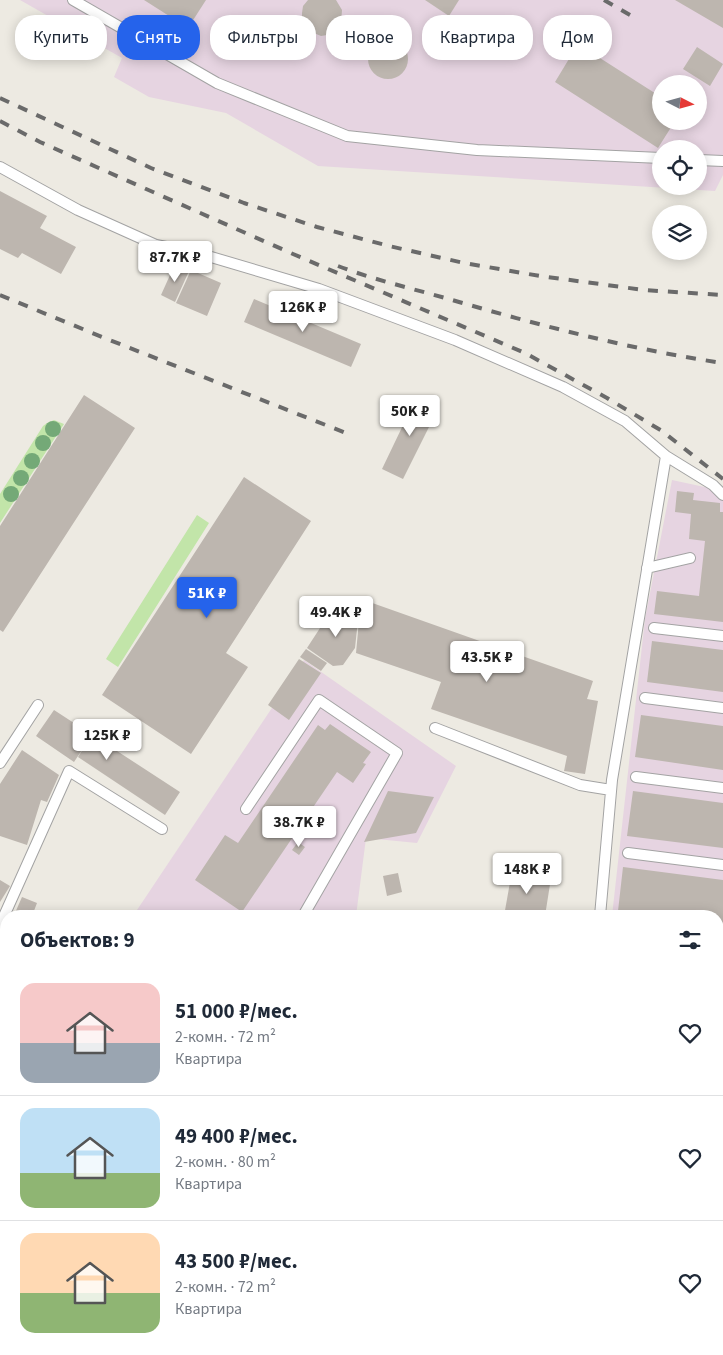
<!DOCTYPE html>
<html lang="ru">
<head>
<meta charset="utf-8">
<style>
	body { margin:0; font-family:"Source Sans 3",sans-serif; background:#f6f6f7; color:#1f2937; height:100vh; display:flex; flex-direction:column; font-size:19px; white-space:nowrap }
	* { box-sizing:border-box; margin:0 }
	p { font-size:16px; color:#747a83 }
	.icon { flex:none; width:28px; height:28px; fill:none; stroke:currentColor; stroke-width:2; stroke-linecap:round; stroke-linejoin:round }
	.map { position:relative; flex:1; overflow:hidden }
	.side { position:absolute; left:0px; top:910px; width:724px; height:445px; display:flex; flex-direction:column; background:#fff; border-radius:20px 20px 0 0; box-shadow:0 2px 12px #0003 }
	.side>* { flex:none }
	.guide { position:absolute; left:15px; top:15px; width:694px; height:45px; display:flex; gap:10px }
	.needle { width:32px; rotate:96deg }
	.tools { position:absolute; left:652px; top:75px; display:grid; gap:10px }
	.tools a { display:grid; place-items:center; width:55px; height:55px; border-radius:50%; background:#fff; box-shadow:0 2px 12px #0003; font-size:25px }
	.price { position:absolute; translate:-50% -42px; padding:0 11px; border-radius:5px; background:#fff; color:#222; font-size:16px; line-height:32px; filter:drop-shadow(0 1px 2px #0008) }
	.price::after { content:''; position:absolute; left:50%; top:30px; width:15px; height:11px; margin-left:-8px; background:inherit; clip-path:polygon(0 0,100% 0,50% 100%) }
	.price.on { background:#2563eb; color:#fff }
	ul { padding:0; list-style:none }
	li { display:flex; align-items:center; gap:15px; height:125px; padding:0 20px }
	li+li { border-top:1px solid #e0e1e3 }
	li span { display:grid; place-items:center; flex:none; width:140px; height:100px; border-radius:15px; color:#555 }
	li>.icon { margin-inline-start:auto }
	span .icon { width:60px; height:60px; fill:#fffc; stroke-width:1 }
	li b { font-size:21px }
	h2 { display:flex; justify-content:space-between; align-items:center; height:60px; padding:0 20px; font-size:21px }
	.tag { padding:0 18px; border-radius:20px; background:#fff; box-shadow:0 2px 12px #0003; font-size:18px; line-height:45px }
	.tag.on { background:#2563eb; color:#fff }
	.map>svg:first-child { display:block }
	.industrial { fill:#e6d4e1; fill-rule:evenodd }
	.grass { fill:#c2e5a9 }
	.building { fill:#bdb6af }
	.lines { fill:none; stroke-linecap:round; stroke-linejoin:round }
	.service-casing { stroke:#a3a3a3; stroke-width:12 }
	.minor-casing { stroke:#a3a3a3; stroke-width:22 }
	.service { stroke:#fff; stroke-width:10 }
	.minor { stroke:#fff; stroke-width:20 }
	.rail { stroke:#6a6a6a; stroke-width:4; stroke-dasharray:10 10; stroke-linecap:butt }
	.tree { fill:#74a977 }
</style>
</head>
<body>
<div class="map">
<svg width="723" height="1355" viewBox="0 0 723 1355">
	<rect width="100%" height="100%" fill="#edeae2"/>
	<!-- industrial -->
	<path class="industrial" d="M20 0H723V175L715 191 318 166 226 113 149 97 114 77 122 58ZM661 84H699V121H661ZM661 149H699V186H661Z
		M672 480 723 491V997L718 996V916H612L645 619Z
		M304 660 456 766 417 843 366 838 356 916H133Z
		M718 1187 723 1188V1355H525L526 1349H718Z
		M0 1233 6 1234V1349H423L422 1355H0Z"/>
	<!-- grass -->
	<path class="grass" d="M54 420 64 424 0 523V494L43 426 47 423Z
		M197 515 209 523 118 667 106 659Z"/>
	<!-- building -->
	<path class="building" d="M144 0H206L188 28Z
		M308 0H336L342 10 341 23 338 29 327 35 321 36 309 31 305 26 302 20V13L303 6Z
		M425 0H459L449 16Z
		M675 0H723V28Z
		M368 59a20 20 0 1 1 40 0a20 20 0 1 1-40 0Z
		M578 44 661 97V121H675L658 148 555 82Z
		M697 47 723 64 710 86 683 69Z
		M0 191 47 216 40 228 76 247 61 274 22 253 18 258 0 249Z
		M175 264 189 271 175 302 161 295Z
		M191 270 221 283 207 316 176 303Z
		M254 299 361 344 351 367 244 322Z
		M84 395 135 428 3 632 0 630V526Z
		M417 396 439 407 403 479 382 469Z
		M244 477 311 521 226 653 248 667 191 754 102 695Z
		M677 491 694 493 693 500 720 503V512H723V622L654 614 657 591 699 596 705 541 689 539 691 514 675 512Z
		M361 599 593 681 587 699 598 701 585 774 564 771 567 756 431 709 441 682 356 653Z
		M335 605 358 620 355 648 343 665 333 666 307 648Z
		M652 641 723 650V692L647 682Z
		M306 649 327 663 321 671 300 657Z
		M299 659 321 673 289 720 268 705Z
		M54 710 180 792 165 815 78 757 88 741 74 762 36 736Z
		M641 715 723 726V770L635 757Z
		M330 724 371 752 363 763 366 764 353 783 337 772 242 912 195 880 225 835 238 843 318 725 325 730Z
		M22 750 59 775 47 802 41 800 27 845 0 836V784Z
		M388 791 434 797 416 833 364 842Z
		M633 791 723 803V848L627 836Z
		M315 810 323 815 310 833 303 828Z
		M298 842 305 847 299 855 292 850Z
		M623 867 723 880V925L718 924V916H656L618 911Z
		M512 871 551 878 545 916H504Z
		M398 873 402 892 387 896 383 876Z
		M0 880 10 886 0 902Z
		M22 897 37 903 32 916H23L15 913Z
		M718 957 723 958V984H718Z
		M718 1200 723 1201V1355H681L682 1349H718Z
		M0 1233 6 1234V1278L4 1300 0 1299Z
		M540 1349H564L563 1355H539Z
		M607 1349H648L647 1355H606Z"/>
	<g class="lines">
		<defs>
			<path id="service" d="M73 0 217 83 347 136 477 150 661 158
				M699 160 723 161
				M0 167 78 210 156 245 201 254 319 289 455 340 563 387 625 421 666 456 612 780 600 916
				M666 456 713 485 723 495
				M647 568 690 558
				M654 628 723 636
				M645 698 723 708
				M435 728 580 785 611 790
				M0 763 38 705
				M636 777 723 788
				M246 809 319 700 397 753 303 916
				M628 853 723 865
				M0 925 69 771 162 829
				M718 941 723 942
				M0 1002 6 998
				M0 1170 6 1171
				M0 1335H6
				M123 1349 178 1355
				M51 1355 52 1349
				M587 1355 588 1349
				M667 1355 668 1349"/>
			<path id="minor" d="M0 973H6
				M718 1052 723 1053"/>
		</defs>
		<!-- service casing -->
		<use href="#service" class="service-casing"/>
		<!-- minor casing -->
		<use href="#minor" class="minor-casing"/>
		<!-- service -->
		<use href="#service" class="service"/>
		<!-- minor -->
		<use href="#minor" class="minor"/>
		<!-- rail -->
		<path class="rail" d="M604 0 637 19
			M0 98 151 168 244 203 317 227 389 246 464 263 540 276 644 290 723 295
			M0 121 40 142 293 254 525 353 607 398 662 431 723 479
			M338 266C377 281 419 290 459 302 546 327 634 350 723 363
			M0 295 102 337 346 433"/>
	</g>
	<!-- trees -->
	<g class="tree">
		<circle cx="53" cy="429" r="8"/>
		<circle cx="43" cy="443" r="8"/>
		<circle cx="32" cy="461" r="8"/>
		<circle cx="21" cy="478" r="8"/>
		<circle cx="11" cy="494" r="8"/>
	</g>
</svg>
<div class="tools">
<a><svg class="needle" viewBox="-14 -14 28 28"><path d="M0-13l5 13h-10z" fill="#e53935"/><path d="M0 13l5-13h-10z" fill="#747a83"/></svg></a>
<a><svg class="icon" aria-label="locate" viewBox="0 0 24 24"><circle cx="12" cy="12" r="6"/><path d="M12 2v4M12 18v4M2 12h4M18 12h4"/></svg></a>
<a><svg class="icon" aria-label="layers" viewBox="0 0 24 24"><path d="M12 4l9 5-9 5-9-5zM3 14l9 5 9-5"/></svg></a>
</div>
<b class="price" style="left:175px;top:283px">87.7K ₽</b>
<b class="price" style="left:303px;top:333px">126K ₽</b>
<b class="price" style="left:410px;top:437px">50K ₽</b>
<b class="price on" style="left:207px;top:619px">51K ₽</b>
<b class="price" style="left:336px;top:638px">49.4K ₽</b>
<b class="price" style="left:487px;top:683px">43.5K ₽</b>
<b class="price" style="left:107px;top:761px">125K ₽</b>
<b class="price" style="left:299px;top:848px">38.7K ₽</b>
<b class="price" style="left:527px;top:895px">148K ₽</b>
<div class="guide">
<a class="tag">Купить</a>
<a class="tag on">Снять</a>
<a class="tag">Фильтры</a>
<a class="tag">Новое</a>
<a class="tag">Квартира</a>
<a class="tag">Дом</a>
</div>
<section class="side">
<h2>Объектов: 9<svg class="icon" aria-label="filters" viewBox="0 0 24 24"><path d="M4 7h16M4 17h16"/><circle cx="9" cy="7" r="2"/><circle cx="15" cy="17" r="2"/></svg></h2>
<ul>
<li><span style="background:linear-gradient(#f6c9c9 60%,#9aa5b1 0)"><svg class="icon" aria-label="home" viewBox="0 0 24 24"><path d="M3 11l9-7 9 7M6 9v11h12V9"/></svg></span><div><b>51 000 ₽/мес.</b><p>2-комн. · 72 m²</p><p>Квартира</p></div><svg class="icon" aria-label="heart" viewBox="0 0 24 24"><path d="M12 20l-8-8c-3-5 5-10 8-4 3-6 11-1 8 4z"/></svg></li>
<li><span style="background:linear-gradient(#bfe0f5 65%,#8fb573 0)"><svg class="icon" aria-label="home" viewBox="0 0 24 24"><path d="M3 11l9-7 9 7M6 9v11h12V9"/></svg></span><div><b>49 400 ₽/мес.</b><p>2-комн. · 80 m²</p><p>Квартира</p></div><svg class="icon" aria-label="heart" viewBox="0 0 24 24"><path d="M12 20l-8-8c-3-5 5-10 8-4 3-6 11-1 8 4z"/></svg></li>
<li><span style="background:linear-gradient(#ffd9b3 60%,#8fb573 0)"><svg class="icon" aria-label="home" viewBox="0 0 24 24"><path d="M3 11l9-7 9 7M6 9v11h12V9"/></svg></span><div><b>43 500 ₽/мес.</b><p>2-комн. · 72 m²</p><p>Квартира</p></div><svg class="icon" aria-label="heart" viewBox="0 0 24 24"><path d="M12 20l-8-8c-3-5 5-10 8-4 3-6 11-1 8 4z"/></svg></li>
</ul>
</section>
</div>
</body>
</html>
